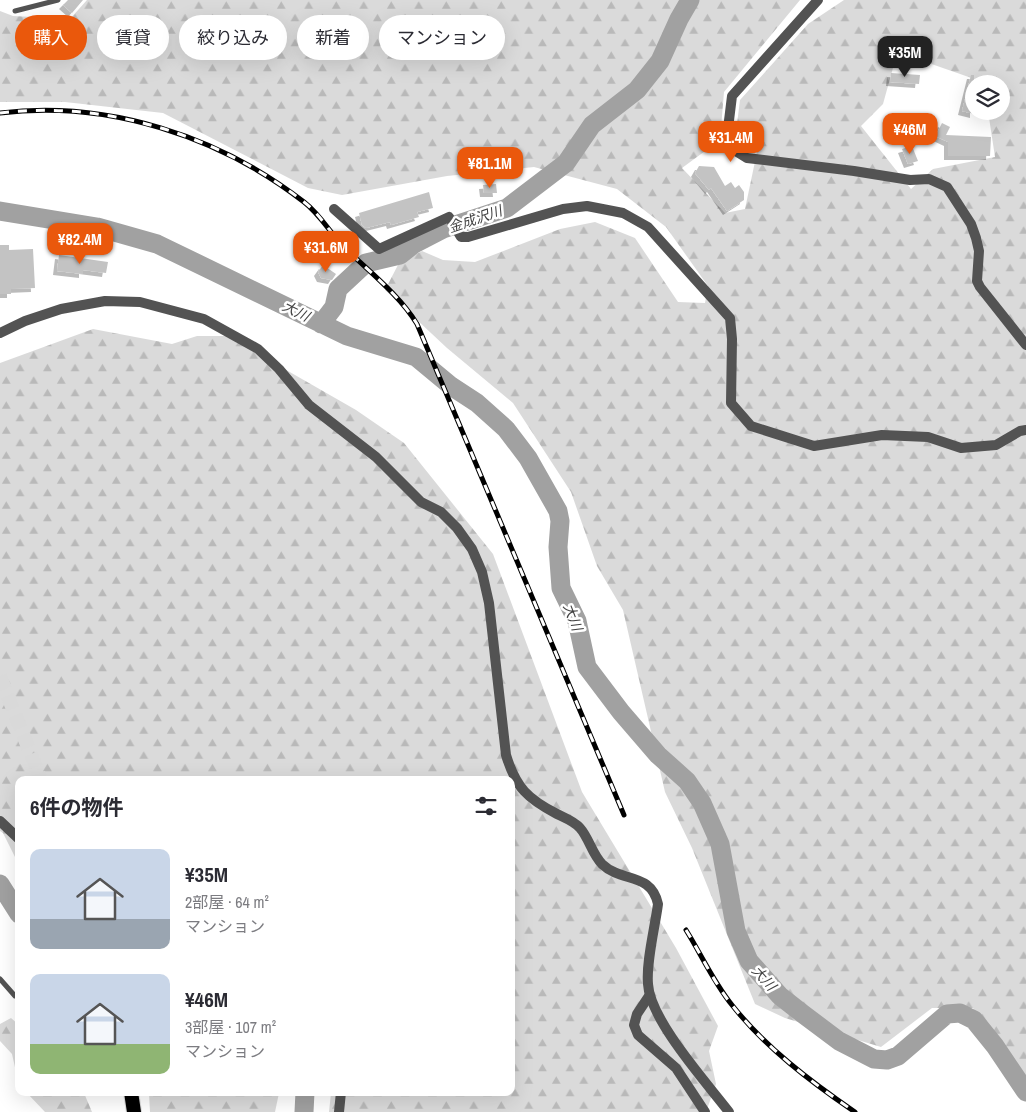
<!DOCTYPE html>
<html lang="ja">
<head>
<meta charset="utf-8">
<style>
	body { margin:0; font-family:"Archivo Narrow","Noto Sans JP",sans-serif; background:#f7f7f7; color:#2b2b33; height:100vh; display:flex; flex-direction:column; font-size:19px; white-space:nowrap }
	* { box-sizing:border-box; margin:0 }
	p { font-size:16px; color:#7c7c81 }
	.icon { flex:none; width:28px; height:28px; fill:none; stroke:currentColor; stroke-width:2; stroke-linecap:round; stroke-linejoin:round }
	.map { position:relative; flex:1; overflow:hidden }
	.panel { position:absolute; left:15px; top:776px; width:500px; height:320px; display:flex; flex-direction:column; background:#fff; border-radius:10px; box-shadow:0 5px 20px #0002 }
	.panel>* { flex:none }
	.top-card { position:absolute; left:15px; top:15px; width:500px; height:45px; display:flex; gap:10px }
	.buttons { position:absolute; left:965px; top:75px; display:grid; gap:10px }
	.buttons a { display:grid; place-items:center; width:45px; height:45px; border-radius:50%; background:#fff; box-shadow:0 5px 20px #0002; font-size:25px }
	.price { position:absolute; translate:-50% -42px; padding:0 11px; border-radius:10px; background:#ea580c; color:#fff; font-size:16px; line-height:32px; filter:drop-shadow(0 1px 2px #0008) }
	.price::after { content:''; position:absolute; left:50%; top:30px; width:15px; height:11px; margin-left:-8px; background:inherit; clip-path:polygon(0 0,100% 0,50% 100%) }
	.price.active { background:#222; color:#fff }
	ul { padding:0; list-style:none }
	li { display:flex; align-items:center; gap:15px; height:125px; padding:0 15px }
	li span { display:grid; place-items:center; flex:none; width:140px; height:100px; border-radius:10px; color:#555 }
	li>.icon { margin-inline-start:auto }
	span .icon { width:60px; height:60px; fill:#fffc; stroke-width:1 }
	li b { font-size:21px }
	h2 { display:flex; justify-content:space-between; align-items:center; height:60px; padding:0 15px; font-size:21px }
	.tag { padding:0 18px; border-radius:22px; background:#fff; box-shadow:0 5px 20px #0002; font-size:18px; line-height:45px }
	.tag.active { background:#ea580c; color:#fff }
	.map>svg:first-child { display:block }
	.forest { fill:url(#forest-firs); fill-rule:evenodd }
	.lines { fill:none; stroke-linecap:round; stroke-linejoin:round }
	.river { stroke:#a1a1a1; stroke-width:19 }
	.building { fill:#c3c3c3; filter:url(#shadow) }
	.trunk-tunnel { stroke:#d9d9d9; stroke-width:14; stroke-dasharray:14 7; stroke-linecap:butt }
	.trunk-casing { stroke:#dbdbdb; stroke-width:16 }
	.service { stroke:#535353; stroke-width:5 }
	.minor { stroke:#535353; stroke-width:10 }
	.tertiary { stroke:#535353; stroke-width:10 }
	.trunk { stroke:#000; stroke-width:14 }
	.rail-casing { stroke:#000; stroke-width:5 }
	.rail { stroke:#fff; stroke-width:3; stroke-dasharray:9; stroke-linecap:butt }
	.labels { text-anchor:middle; stroke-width:5; stroke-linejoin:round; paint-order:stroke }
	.water-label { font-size:14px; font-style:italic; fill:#424242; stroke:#fff }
</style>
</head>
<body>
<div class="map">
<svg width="1026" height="1112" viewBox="0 0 1026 1112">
	<defs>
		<pattern id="forest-firs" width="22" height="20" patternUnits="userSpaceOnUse" patternTransform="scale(1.25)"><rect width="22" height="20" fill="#dadada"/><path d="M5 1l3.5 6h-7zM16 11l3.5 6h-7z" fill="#b9b9b9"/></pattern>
		<filter id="shadow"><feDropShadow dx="-4" dy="4" stdDeviation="0" flood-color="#0004"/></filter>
	</defs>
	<rect width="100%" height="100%" fill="#fff"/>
	<!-- forest -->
	<path class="forest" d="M87 0H800L724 92 720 140 682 168 725 213 745 209 757 152 735 140 740 100 808 24 844 0H1026V1078L973 1008H932L881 1047 785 1018 755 1004 692 848 665 792 623 610 597 566 571 492 513 403 447 348 385 290 399 263 422 251 443 260 475 262 560 229 595 222 635 238 678 302 705 303 708 286 666 227 617 189 534 167 447 176 342 195 308 188 163 113 65 102H0V11L13 16 70 19ZM896 57 920 60 983 82 984 84H1001V111H988L995 157 933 169 911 189 861 126 883 104Z
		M93 329 172 344 197 336H227L356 410 404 443 493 554 582 792 676 948 718 1026 709 1051 716 1084 706 1112H329L331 1093 511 1092V780H19V865L3 833 0 831V363Z
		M11 1018 19 1025V1085L12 1054 0 1041V1024Z
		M27 1093H84L92 1112H45Z
		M149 1093V1092L279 1093 275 1112H150Z"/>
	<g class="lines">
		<!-- river -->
		<path class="river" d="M0 211 97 227 157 244 347 336 416 357 451 386 477 403 506 429 528 458 558 511 560 521 558 547 561 588 577 621 587 667 621 712 658 755 687 781 702 803 720 844 736 931 749 961 780 996 803 1014 839 1041 874 1059 887 1060 898 1056 947 1014 960 1013 974 1020 995 1046 1026 1092
			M321 324 334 307 338 289 366 263 400 255 414 244 443 229 507 208 566 163 592 125 637 90 660 61 679 19 690 0
			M0 884 19 914
			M304 1112 305 1092"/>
	</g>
	<!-- building -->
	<path class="building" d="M68 0H83L72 13 63 5Z
		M891 73 920 75 919 84 890 82Z
		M971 75H974V114L962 111Z
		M942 123 950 127 946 135 991 137 990 156H948V142L933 135H936Z
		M912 146 918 161 908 164 902 149Z
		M699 166 714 167 725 186 731 182 735 188 739 185 744 192V200L727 211 711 188 709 190 695 173Z
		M496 184 497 193H484L483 185Z
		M429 192 433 208 417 212 419 217 391 225 390 222 366 228 362 225 359 213Z
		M0 245H9V250L33 249 35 288 11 289V294H0Z
		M59 255 108 262 106 273 83 270V274L57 271Z
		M323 265 336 274 332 280 321 278 318 272Z"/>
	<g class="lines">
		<!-- trunk-tunnel -->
		<path class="trunk-tunnel" d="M0 676 41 780"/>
		<defs>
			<path id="trunk" d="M131 1092 134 1112"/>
		</defs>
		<!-- trunk casing -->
		<use href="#trunk" class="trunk-casing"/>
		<!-- service -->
		<path class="service" d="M15 11 58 0
			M0 979 15 996H19"/>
		<!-- minor -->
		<path class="minor" d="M818 0 732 96 726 145 747 158 854 171 910 180 929 179 947 187 971 224 976 238 979 251 977 281 980 287 1026 345
			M334 209 379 249 449 217 461 237H468L563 209 587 206 623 213 648 227 730 318 732 339 731 403 751 426 814 446 882 435 928 437 961 448 996 445 1020 431 1026 430
			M0 821 19 839
			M649 996 637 1014 634 1025 638 1035 676 1068 705 1112
			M339 1112 341 1092"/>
		<!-- tertiary -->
		<path class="tertiary" d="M0 333 25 321 61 309 105 301 140 302 204 319 258 349 279 369 309 405 376 457 421 502 441 512 457 528 472 549 482 572 489 603 506 755C516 788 528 799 557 814 565 818 574 821 580 828 589 838 592 854 602 864 622 883 651 872 658 904 655 927 646 962 648 984 650 1020 706 1082 729 1112"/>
		<!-- trunk -->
		<use href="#trunk" class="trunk"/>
		<defs>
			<path id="rail" d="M0 113C108 100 219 136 304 202 321 215 332 236 347 250 371 273 400 296 417 324L624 815
				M686 930C701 954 714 983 732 1005 765 1047 811 1082 855 1112"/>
		</defs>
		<!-- rail casing -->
		<use href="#rail" class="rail-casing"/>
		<!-- rail -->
		<use href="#rail" class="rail"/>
	</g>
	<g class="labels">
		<!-- water labels -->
		<g class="water-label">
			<text transform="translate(475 219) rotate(-19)" y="5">金成沢川</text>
			<text transform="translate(296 311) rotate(26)" y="5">大川</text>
			<text transform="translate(573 617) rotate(69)" y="5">大川</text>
			<text transform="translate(764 978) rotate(48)" y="5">大川</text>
		</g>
	</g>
</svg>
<div class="buttons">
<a><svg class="icon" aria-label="layers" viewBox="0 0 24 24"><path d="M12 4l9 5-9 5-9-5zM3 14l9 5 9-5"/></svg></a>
</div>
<b class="price active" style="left:905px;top:78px">¥35M</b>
<b class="price" style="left:910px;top:155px">¥46M</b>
<b class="price" style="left:731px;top:163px">¥31.4M</b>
<b class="price" style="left:490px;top:189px">¥81.1M</b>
<b class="price" style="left:80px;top:265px">¥82.4M</b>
<b class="price" style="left:326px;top:273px">¥31.6M</b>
<div class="top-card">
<a class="tag active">購入</a>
<a class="tag">賃貸</a>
<a class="tag">絞り込み</a>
<a class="tag">新着</a>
<a class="tag">マンション</a>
</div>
<section class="panel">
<h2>6件の物件<svg class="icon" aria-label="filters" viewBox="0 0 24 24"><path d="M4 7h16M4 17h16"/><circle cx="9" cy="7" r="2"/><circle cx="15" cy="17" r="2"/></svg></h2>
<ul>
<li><span style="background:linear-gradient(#c9d6e8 70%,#9aa5b1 0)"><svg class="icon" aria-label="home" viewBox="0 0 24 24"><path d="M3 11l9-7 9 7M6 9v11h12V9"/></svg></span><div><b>¥35M</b><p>2部屋 · 64 m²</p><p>マンション</p></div></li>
<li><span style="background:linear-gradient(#c9d6e8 70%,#8fb573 0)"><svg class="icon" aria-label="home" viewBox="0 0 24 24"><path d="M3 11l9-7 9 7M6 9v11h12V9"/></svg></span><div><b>¥46M</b><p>3部屋 · 107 m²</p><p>マンション</p></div></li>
</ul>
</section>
</div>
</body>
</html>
